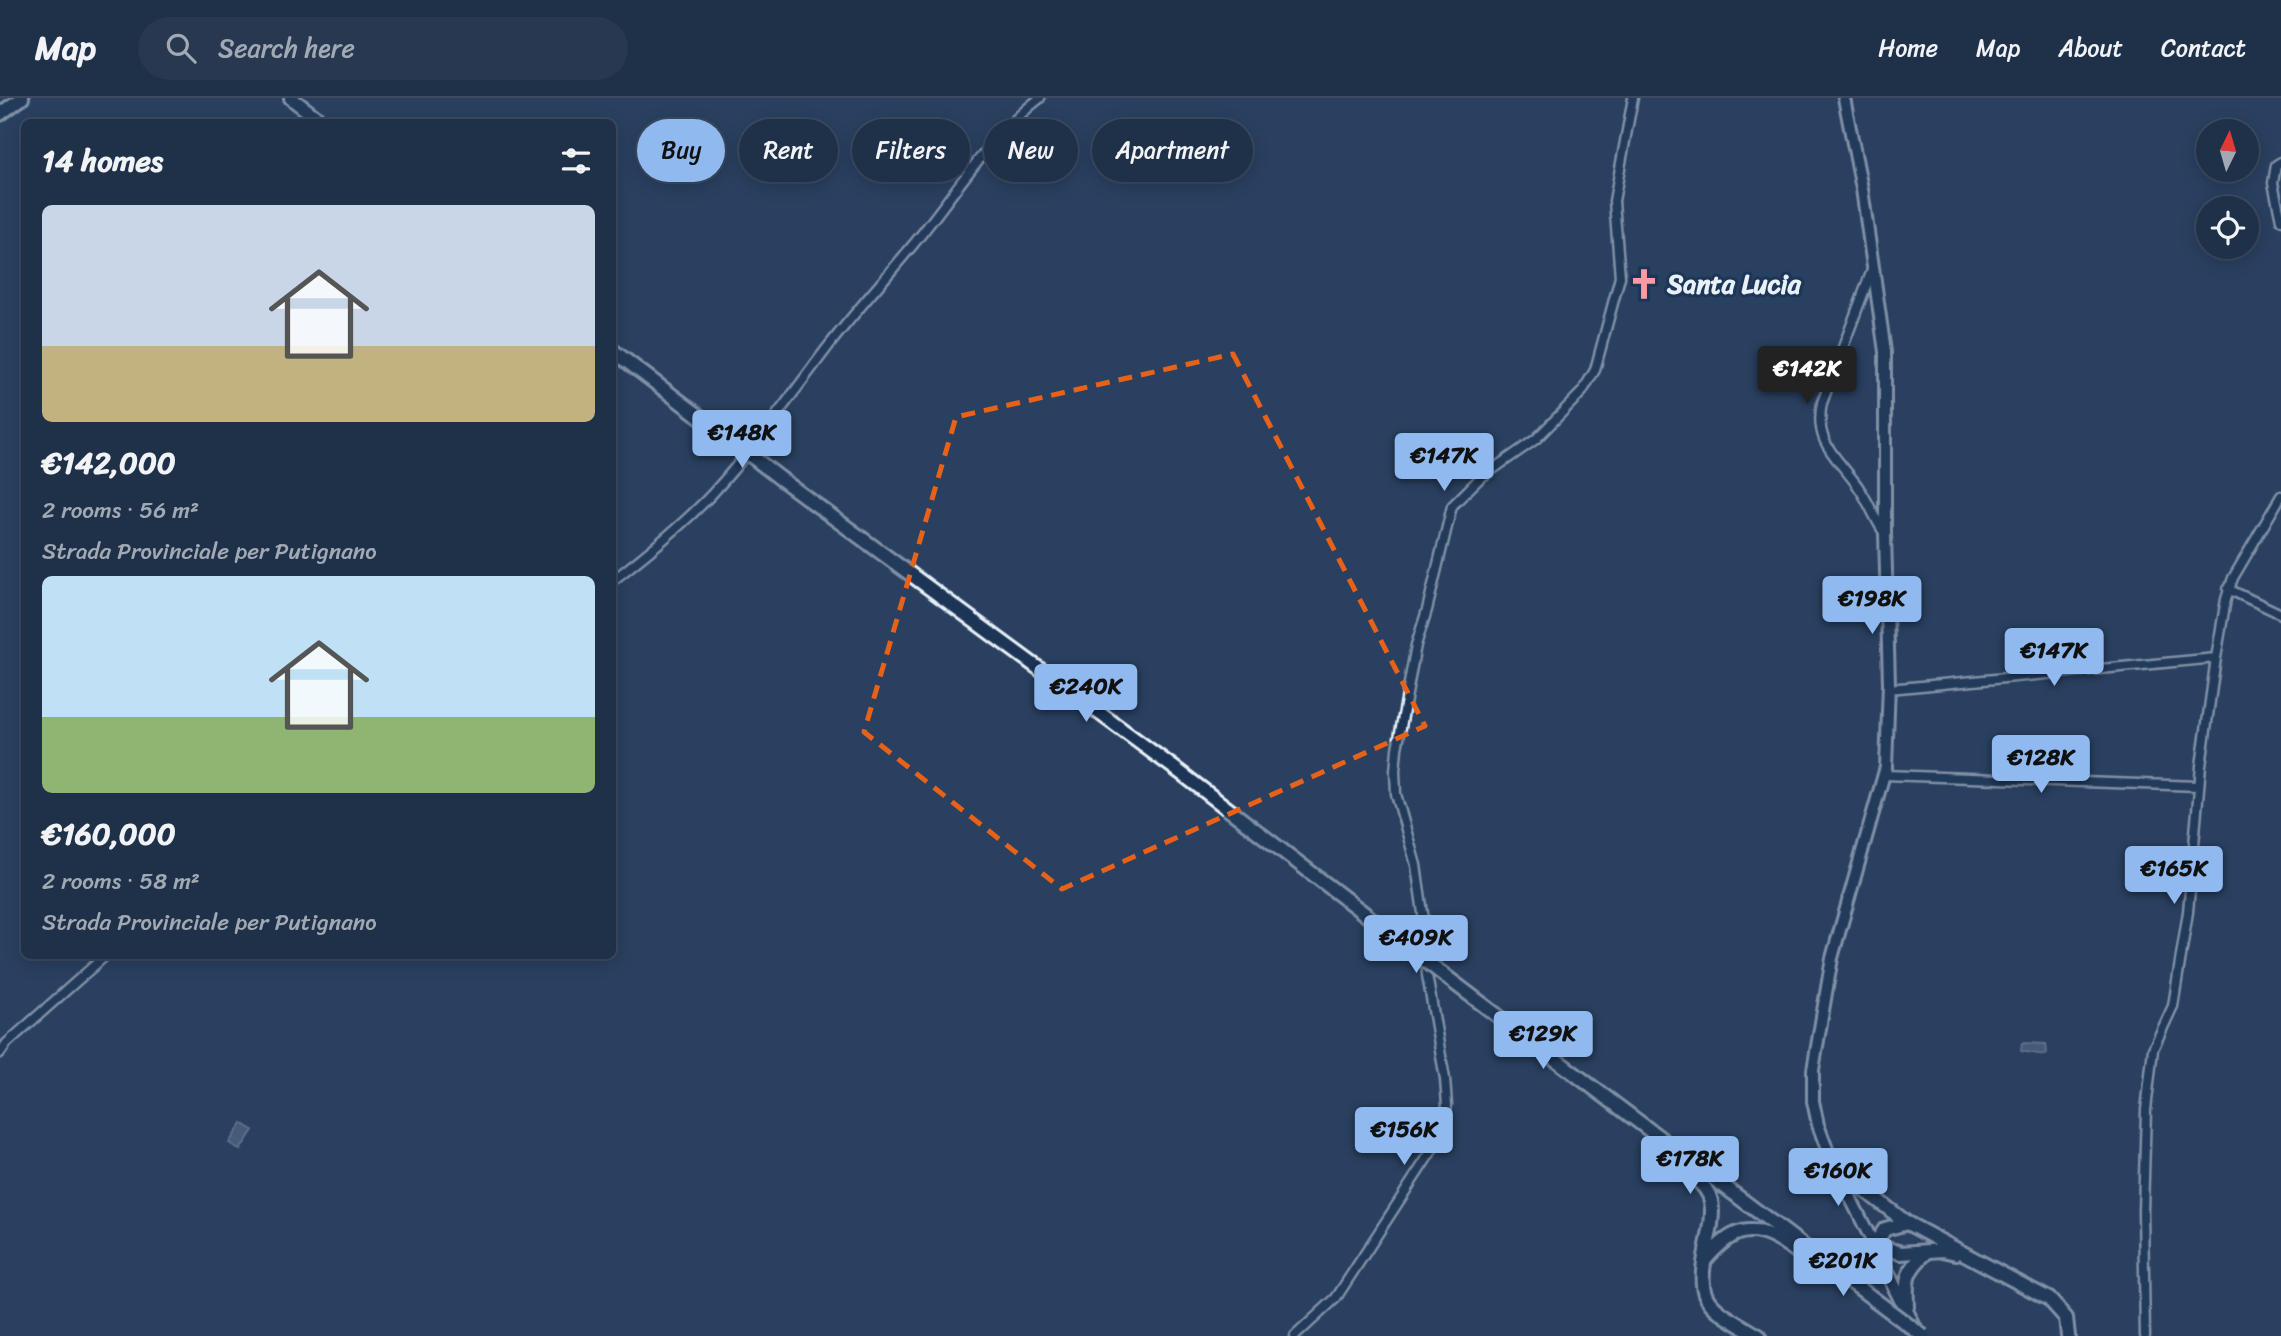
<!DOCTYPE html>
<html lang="en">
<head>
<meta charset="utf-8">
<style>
	body { margin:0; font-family:Sriracha,sans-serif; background:#273850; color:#f1f3f6; height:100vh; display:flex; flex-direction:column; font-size:26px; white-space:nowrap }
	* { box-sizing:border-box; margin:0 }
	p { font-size:23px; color:#a1a9b4 }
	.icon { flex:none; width:38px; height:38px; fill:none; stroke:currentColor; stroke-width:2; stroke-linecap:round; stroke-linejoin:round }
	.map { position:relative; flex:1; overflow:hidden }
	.details { position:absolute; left:21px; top:21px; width:595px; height:840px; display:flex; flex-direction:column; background:#1f3049; border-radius:10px; box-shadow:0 4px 18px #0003,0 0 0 2px #3c4b61 }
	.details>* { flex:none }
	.banner { position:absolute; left:637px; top:21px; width:665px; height:63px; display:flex; gap:14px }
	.needle { width:46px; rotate:5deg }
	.fabs { position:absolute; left:2196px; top:21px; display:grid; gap:14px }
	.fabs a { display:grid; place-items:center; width:63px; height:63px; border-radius:50%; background:#1f3049; box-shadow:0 4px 18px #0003,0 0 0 2px #3c4b61; font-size:35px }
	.price { position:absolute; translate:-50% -60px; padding:0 16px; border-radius:7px; background:#90b9f0; color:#111; font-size:23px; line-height:46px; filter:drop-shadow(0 2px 4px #0008) }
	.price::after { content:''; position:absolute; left:50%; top:42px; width:21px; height:16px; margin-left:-10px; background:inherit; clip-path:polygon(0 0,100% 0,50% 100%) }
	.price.selected { background:#222; color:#fff }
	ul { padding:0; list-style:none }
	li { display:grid; align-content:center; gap:14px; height:371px; padding:0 21px }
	li span { display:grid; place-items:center; height:217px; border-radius:10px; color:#555 }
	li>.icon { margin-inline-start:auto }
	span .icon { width:126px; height:126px; fill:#fffc; stroke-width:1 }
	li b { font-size:30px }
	h2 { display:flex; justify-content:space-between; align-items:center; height:84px; padding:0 21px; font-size:30px }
	.tag { padding:0 24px; border-radius:32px; background:#1f3049; box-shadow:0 4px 18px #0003,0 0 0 2px #3c4b61; font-size:24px; line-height:63px }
	.tag.selected { background:#90b9f0; color:#111 }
	header { display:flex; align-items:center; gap:42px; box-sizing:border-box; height:98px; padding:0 35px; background:#1f3049; border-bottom:2px solid #3c4b61 }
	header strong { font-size:33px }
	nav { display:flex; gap:38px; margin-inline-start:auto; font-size:24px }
	.search { width:490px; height:63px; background:#273850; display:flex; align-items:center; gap:18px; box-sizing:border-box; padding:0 24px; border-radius:38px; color:#a1a9b4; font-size:26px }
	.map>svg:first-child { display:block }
	.water { fill:#6b7c95; stroke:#9dabbd; stroke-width:2 }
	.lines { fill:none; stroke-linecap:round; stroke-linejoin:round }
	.minor-casing { stroke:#e8f1f8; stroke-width:13 }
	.tertiary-casing { stroke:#e8f1f8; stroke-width:16 }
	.secondary-casing { stroke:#e8f1f8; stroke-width:18 }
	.minor { stroke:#1d3557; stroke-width:8 }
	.tertiary { stroke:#1d3557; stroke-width:10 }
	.secondary { stroke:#1d3557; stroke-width:12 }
	.secondary-bridge-casing { stroke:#e8f1f8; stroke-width:18; stroke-linecap:butt }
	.secondary-bridge { stroke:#1d3557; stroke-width:12 }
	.marked { fill:none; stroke:#e86118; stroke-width:5; stroke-dasharray:14 9; stroke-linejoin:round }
	.labels { text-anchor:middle; stroke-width:6; stroke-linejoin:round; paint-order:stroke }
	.poi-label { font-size:26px; font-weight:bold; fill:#e8f1f8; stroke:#1d3557; text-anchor:start }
</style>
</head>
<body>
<header>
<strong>Map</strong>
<div class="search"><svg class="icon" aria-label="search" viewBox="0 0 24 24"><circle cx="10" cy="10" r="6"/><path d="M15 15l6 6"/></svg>Search here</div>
<nav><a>Home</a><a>Map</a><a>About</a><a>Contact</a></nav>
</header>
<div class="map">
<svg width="2281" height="1238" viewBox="0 0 2281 1238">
	<rect width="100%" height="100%" fill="#294061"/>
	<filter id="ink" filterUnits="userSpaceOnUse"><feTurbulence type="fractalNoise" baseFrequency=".0143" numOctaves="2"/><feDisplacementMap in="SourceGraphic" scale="14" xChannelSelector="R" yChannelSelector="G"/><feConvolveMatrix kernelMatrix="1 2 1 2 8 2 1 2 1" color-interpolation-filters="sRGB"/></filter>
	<g filter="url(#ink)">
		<!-- water -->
		<path class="water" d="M2022 945 2046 946 2047 955 2044 957 2021 953Z
			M242 1025 253 1032 240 1052 229 1045Z"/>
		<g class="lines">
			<defs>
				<path id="minor" d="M2281 64 2276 67 2273 85 2281 122
					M1872 172 1822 305C1813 348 1840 360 1861 393 1870 407 1875 422 1885 436
					M612 483C647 456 682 428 712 396 754 350 790 299 827 250 854 215 884 182 912 148 954 97 987 41 1040 0
					M2228 491 2281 516
					M1889 591 2216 560
					M1884 677 2199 688
					M0 955 7 945 105 858
					M1295 1238 1336 1200 1442 1037 1447 1007 1445 981 1427 877 1423 815 1416 767 1396 696 1395 673 1397 651 1416 547 1427 512 1452 408 1479 381 1536 341 1582 294 1595 272 1620 179 1614 103 1633 0
					M2145 1238 2143 1113 2146 1012 2153 951 2173 908 2188 814 2201 668 2216 560 2226 501 2233 480 2281 398"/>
				<path id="tertiary" d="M1844 0 1862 91 1885 254V436L1889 586 1886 669 1832 860 1813 972V1003L1818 1027 1830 1059 1874 1147"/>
				<path id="secondary" d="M291 0 322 24
					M0 16 22 0
					M612 252 723 336
					M781 381 1181 675 1408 849
					M1445 878 1875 1202
					M1664 1045C1667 1051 1670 1058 1675 1063 1686 1075 1701 1081 1709 1097 1714 1108 1712 1122 1710 1133 1695 1204 1699 1203 1759 1238
					M1830 1059 1867 1094 1907 1125 2049 1201 2066 1220 2068 1238
					M1874 1147 1917 1235
					M1874 1147 1901 1155 1943 1152 1956 1155
					M1874 1147 1885 1131 1907 1125
					M1705 1162C1725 1139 1743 1124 1773 1139 1787 1145 1798 1156 1812 1162
					M1907 1209C1906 1181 1905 1174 1927 1154"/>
			</defs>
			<!-- minor casing -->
			<use href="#minor" class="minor-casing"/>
			<!-- tertiary casing -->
			<use href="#tertiary" class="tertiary-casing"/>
			<!-- secondary casing -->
			<use href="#secondary" class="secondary-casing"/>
			<!-- minor -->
			<use href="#minor" class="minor"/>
			<!-- tertiary -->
			<use href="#tertiary" class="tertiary"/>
			<!-- secondary -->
			<use href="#secondary" class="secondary"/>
			<defs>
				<path id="secondary-bridge" d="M723 336 781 381
					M1408 849 1445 878
					M1875 1202 1923 1238"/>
			</defs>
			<!-- secondary-bridge casing -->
			<use href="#secondary-bridge" class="secondary-bridge-casing"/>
			<!-- secondary-bridge -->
			<use href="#secondary-bridge" class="secondary-bridge"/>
		</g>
	</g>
	<!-- marked area -->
	<path d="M0 0H2281V1238H0ZM1233 256 1425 628 1062 791 864 634 956 319Z" fill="#294061" fill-opacity=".55" fill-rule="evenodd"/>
	<path class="marked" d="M1233 256 1425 628 1062 791 864 634 956 319Z"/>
	<!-- icons -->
	<defs>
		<symbol id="church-bare" viewBox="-9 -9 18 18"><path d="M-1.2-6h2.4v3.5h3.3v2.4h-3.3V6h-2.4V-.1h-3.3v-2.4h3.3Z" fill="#ff9aa2" stroke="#1d3557" stroke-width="2.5" paint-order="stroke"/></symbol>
	</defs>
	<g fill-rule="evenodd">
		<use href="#church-bare" x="1622" y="164" width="44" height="44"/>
	</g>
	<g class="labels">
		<!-- poi labels -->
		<g class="poi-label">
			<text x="1667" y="195">Santa Lucia</text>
		</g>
	</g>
</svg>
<div class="fabs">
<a><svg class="needle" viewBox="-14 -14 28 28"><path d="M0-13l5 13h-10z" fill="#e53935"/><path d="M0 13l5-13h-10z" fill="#a1a9b4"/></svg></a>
<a><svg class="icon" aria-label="locate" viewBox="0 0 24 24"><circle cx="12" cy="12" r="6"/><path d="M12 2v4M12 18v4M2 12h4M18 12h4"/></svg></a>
</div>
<b class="price selected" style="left:1807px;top:308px">€142K</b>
<b class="price" style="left:742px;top:372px">€148K</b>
<b class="price" style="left:1444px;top:395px">€147K</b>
<b class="price" style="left:1872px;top:538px">€198K</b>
<b class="price" style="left:2054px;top:590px">€147K</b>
<b class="price" style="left:1086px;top:626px">€240K</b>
<b class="price" style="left:2041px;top:697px">€128K</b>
<b class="price" style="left:2174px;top:808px">€165K</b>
<b class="price" style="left:1416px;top:877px">€409K</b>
<b class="price" style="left:1543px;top:973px">€129K</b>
<b class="price" style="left:1404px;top:1069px">€156K</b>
<b class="price" style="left:1690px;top:1098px">€178K</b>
<b class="price" style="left:1838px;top:1110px">€160K</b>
<b class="price" style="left:1843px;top:1200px">€201K</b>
<div class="banner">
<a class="tag selected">Buy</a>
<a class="tag">Rent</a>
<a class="tag">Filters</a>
<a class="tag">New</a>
<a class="tag">Apartment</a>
</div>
<section class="details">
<h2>14 homes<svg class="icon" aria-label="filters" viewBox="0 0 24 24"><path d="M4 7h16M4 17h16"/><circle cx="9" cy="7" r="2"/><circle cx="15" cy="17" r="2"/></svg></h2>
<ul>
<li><span style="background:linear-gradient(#c9d6e8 65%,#c2b280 0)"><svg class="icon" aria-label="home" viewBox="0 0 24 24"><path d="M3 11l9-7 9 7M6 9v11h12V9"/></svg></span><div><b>€142,000</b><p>2 rooms · 56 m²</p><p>Strada Provinciale per Putignano</p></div></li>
<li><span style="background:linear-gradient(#bfe0f5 65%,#8fb573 0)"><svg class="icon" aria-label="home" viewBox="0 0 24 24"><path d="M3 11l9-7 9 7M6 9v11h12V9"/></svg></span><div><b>€160,000</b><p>2 rooms · 58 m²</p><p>Strada Provinciale per Putignano</p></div></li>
</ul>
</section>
</div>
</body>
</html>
